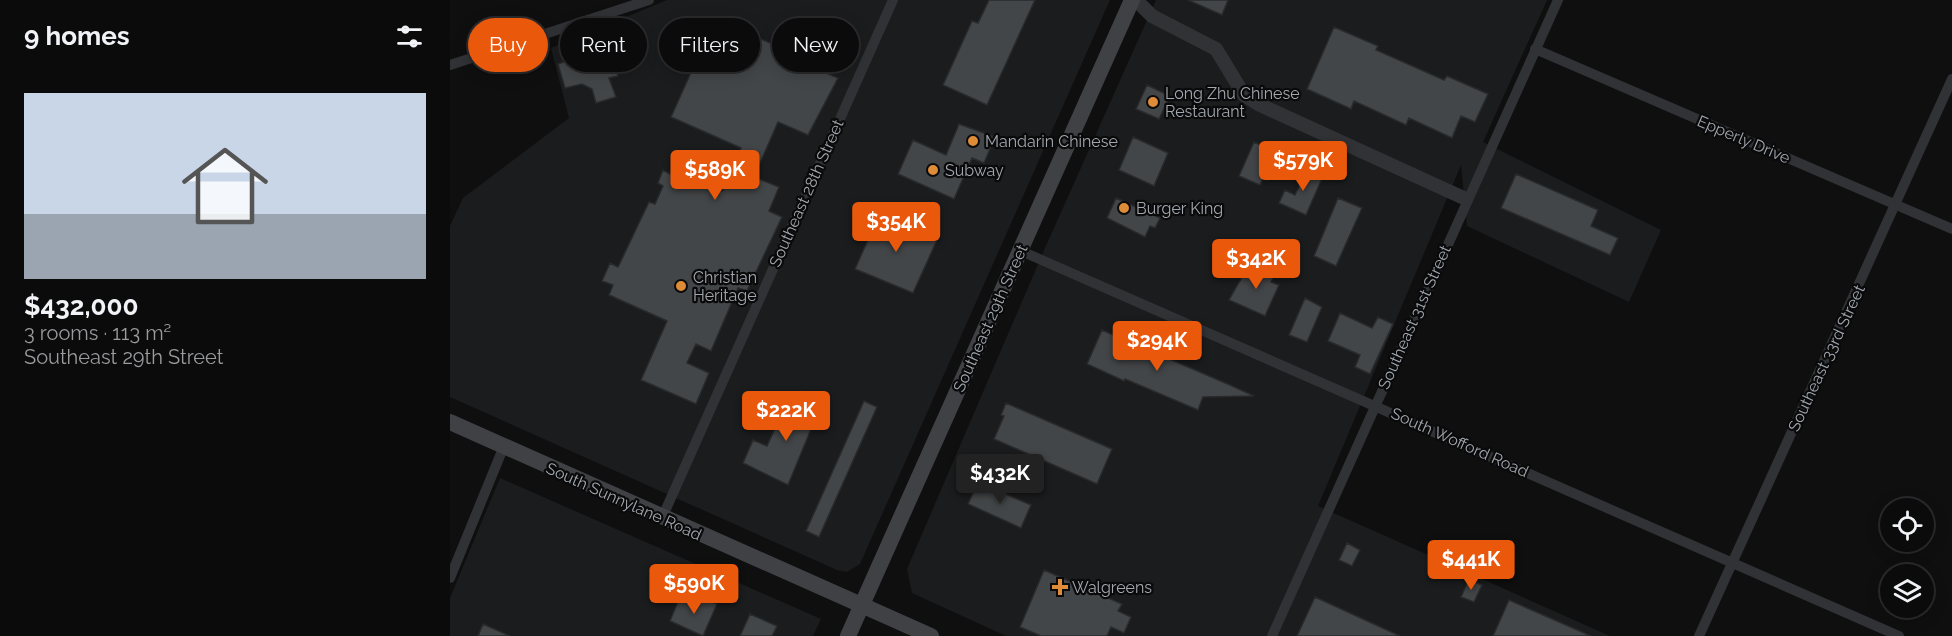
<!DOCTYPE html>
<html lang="en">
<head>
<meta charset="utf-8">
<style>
	body { margin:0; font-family:Raleway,sans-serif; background:#19191a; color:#f1f3f6; height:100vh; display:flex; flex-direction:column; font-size:22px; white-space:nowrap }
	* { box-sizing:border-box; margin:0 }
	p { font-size:20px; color:#9a9b9d }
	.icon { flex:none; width:33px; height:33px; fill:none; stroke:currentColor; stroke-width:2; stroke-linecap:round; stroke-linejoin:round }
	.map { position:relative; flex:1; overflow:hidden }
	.details { display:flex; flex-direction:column; background:#0b0b0c; width:450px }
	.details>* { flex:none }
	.guide { position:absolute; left:18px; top:18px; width:570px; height:54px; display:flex; gap:12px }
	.fabs { position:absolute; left:1430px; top:498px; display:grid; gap:12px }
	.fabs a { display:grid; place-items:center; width:54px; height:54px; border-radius:50%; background:#0b0b0c; box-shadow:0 3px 15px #0003,0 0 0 2px #2b2b2d; font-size:30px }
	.price { position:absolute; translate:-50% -51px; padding:0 14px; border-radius:6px; background:#ea580c; color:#fff; font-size:20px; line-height:39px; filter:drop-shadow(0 2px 3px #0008) }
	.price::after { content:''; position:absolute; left:50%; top:36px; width:18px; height:14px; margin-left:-9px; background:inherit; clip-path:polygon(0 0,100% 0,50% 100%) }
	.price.current { background:#222; color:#fff }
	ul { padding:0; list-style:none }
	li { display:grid; align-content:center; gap:12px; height:318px; padding:0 24px }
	li span { display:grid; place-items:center; height:186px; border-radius:0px; color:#555 }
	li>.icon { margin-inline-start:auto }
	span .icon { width:108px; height:108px; fill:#fffc; stroke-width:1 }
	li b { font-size:26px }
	h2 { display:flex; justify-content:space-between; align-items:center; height:72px; padding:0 24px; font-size:26px }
	.chip { padding:0 21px; border-radius:27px; background:#0b0b0c; box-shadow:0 3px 15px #0003,0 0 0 2px #2b2b2d; font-size:21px; line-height:54px }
	.chip.current { background:#ea580c; color:#fff }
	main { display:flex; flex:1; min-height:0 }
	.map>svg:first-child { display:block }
	.built { fill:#1b1c1d }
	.building { fill:#434648; stroke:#292a2c; stroke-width:1.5 }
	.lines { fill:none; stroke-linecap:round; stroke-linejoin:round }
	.minor { stroke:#313235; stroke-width:10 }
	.tertiary { stroke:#313235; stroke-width:14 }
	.secondary { stroke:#3f4145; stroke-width:16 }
	.poi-dot { fill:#df8c39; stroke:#0a0a0b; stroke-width:2 }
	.labels { text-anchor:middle; stroke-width:4.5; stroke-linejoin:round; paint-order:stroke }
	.poi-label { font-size:16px; fill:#a2a8b0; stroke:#0a0a0b; text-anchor:start }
	.street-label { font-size:16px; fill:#a2a8b0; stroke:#0a0a0b }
</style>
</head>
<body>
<main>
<section class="details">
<h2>9 homes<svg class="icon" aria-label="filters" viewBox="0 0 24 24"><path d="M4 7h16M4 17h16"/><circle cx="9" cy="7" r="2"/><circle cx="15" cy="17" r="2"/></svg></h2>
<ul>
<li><span style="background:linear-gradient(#c9d6e8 65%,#9aa5b1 0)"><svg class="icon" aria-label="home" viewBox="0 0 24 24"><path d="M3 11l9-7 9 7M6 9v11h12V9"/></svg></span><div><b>$432,000</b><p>3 rooms · 113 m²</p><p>Southeast 29th Street</p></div></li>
</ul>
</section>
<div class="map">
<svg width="1502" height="636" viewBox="0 0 1502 636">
	<rect width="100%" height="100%" fill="#0f0f10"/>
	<!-- built -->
	<path class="built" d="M217 0H660L410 564 397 572 387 570 0 397V226L13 198 119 118 101 48Z
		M706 0H1097L1033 142 1211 230 1179 302 1017 226 1011 165 868 506 1160 636H556L462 593 457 569 595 248Z
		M50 478 371 619 363 636H0V598Z"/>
	<!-- building -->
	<path class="building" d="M539 0H585L537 105 493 85 522 21 528 23Z
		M738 0H778L772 15Z
		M265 19 327 46 325 51 388 78 358 135 328 122 304 177 329 187 319 211 332 217 297 291 288 288 261 351 246 344 237 363 259 373 246 404 191 380 217 321 159 295 163 285 152 281 160 263 168 267 199 202 205 204 213 186 208 183 213 170 220 174 222 169 272 191 291 148 221 117Z
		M884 27 928 46 926 50 994 80 997 76 1038 94 1025 122 1011 116 1002 138 959 118 956 125 904 101 901 109 857 89Z
		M170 42 178 64 166 67 168 76 159 78 166 97 146 103 142 89 132 84 115 88 108 64 125 58 123 55 133 51 134 54Z
		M697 85 720 96 709 119 686 109Z
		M509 124 545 137 534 163 522 158 504 199 448 174 463 140 496 155Z
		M683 137 718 153 704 186 669 170Z
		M804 142 825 151 810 185 789 176Z
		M858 167 874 174 856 215 829 203 835 190 845 195Z
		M1066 174 1148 210 1141 226 1168 238 1160 255 1051 208Z
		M666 198 710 218 705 228 700 226 695 237 657 218Z
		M888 198 912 208 886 266 864 256Z
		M430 213 488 238 463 293 405 269Z
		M809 264 826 271 821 282 829 285 815 316 779 300 796 270 805 274Z
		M855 298 872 307 857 342 839 335Z
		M890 313 922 328 928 317 943 324 920 374 905 367 910 355 878 341Z
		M652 330 780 385 804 396 753 397 748 410 675 379 674 381 637 364Z
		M352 391 373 400 338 485 293 463 303 440 317 446 326 426 334 430Z
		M414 401 427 407 369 537 356 531Z
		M556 403 662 449 647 484 544 439 554 416 551 415Z
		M528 482 581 505 571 528 518 504Z
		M897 543 910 550 902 566 889 560Z
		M594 570 672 604 668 611 681 617 674 633 661 627 657 636H591L570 627Z
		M1019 579 1032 585 1024 602 1011 597Z
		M247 595 267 604 253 636 220 621 229 599 243 605Z
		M865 597 950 636H847Z
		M1059 600 1141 636H1043Z
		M300 614 327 626 322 636H290Z
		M33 624 60 636H28Z"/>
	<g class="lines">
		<!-- minor -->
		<path class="minor" d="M1085 49 1502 229
			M0 65 199 0
			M571 251 1449 636
			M212 518 443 0
			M0 578 54 446
			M822 636 1108 0
			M1249 636 1502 79"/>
		<!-- tertiary -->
		<path class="tertiary" d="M686 0 702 16 766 49 794 95 810 105 1016 199"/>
		<!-- secondary -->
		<path class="secondary" d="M0 422 481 636
			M398 636 682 0"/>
	</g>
	<!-- markers -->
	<g class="poi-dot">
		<circle cx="703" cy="102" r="6"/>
		<circle cx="523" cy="141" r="6"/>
		<circle cx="483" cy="170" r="6"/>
		<circle cx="674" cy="208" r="6"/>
		<circle cx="231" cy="286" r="6"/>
		<path d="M607 578h6v6h6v6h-6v6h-6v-6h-6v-6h6z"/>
	</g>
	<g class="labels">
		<!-- poi labels -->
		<g class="poi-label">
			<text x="715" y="99">Long Zhu Chinese<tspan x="715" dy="18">Restaurant</tspan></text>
			<text x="535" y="147">Mandarin Chinese</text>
			<text x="495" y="176">Subway</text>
			<text x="686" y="214">Burger King</text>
			<text x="243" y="283">Christian<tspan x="243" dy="18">Heritage</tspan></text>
			<text x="622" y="593">Walgreens</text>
		</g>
		<!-- street labels -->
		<g class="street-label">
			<text transform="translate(1294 139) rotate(23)" y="6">Epperly Drive</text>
			<text transform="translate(356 193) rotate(-66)" y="6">Southeast 28th Street</text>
			<text transform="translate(964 317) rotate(-66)" y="6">Southeast 31st Street</text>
			<text transform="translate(540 318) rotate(-66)" y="6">Southeast 29th Street</text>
			<text transform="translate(1376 358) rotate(-65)" y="6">Southeast 33rd Street</text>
			<text transform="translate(1010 442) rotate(24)" y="6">South Wofford Road</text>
			<text transform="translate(174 501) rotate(24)" y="6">South Sunnylane Road</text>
		</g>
	</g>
</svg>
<div class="fabs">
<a><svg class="icon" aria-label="locate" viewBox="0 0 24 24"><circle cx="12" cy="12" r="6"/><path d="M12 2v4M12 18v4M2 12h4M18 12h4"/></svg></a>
<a><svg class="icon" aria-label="layers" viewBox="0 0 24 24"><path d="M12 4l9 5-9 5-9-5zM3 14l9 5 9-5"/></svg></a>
</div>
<b class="price" style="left:853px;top:192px">$579K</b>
<b class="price" style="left:265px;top:201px">$589K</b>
<b class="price" style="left:446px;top:253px">$354K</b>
<b class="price" style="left:806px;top:290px">$342K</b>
<b class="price" style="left:707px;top:372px">$294K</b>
<b class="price" style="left:336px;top:442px">$222K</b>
<b class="price current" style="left:550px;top:505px">$432K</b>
<b class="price" style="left:1021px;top:591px">$441K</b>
<b class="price" style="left:244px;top:615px">$590K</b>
<div class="guide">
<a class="chip current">Buy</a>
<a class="chip">Rent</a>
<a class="chip">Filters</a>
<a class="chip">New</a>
</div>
</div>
</main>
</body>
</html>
